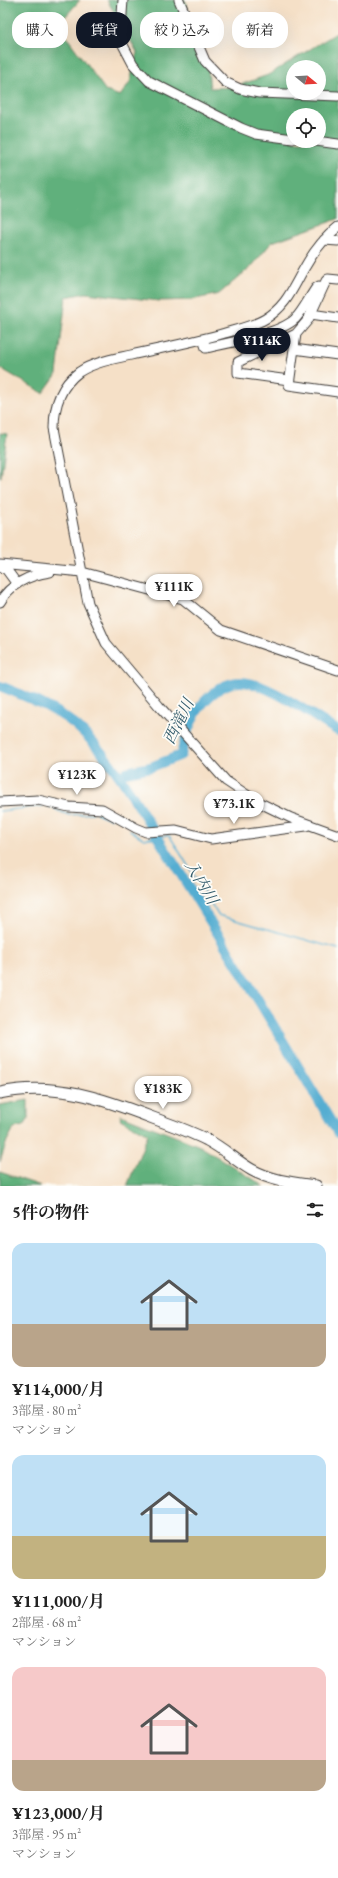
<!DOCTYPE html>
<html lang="ja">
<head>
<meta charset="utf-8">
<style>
	body { margin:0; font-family:"EB Garamond","Noto Serif JP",serif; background:#f2f2f2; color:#222; height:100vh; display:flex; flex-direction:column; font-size:15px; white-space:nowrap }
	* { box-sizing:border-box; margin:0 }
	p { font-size:13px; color:#767676 }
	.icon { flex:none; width:22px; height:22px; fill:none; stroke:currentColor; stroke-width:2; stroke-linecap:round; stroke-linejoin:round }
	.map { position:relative; height:1186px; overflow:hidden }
	.sheet { display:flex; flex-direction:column; background:#fff; flex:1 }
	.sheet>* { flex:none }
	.top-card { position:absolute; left:12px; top:12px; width:314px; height:36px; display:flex; gap:8px }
	.needle { width:26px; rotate:108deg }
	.buttons { position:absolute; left:286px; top:60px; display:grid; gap:8px }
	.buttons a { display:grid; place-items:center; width:40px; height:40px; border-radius:50%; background:#fff; box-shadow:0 4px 16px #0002; font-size:20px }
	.price { position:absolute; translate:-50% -34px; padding:0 9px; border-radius:14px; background:#fff; color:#222; font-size:13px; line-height:26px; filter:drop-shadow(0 1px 2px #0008) }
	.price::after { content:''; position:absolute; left:50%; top:24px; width:12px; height:9px; margin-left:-6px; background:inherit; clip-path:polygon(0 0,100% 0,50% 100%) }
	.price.active { background:#111827; color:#fff }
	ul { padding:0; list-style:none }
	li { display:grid; align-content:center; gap:8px; height:212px; padding:0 12px }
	li span { display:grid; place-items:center; height:124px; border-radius:12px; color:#555 }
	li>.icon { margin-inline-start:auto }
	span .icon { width:72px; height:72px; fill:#fffc; stroke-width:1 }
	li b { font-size:17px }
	h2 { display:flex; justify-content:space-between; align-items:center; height:48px; padding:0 12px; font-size:17px }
	.chip { padding:0 14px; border-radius:16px; background:#fff; box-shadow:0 4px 16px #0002; font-size:14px; line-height:36px }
	.chip.active { background:#111827; color:#fff }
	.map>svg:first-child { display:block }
	.forest { fill:#61b07b; stroke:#3e664c; fill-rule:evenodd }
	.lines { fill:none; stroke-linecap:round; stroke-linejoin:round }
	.stream { stroke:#54add1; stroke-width:1.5 }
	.river { stroke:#54add1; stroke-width:10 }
	.minor-casing { stroke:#3d3936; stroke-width:11 }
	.major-casing { stroke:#3d3936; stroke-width:13 }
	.minor { stroke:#fff; stroke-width:9 }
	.major { stroke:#fff; stroke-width:11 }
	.labels { text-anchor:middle; stroke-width:3.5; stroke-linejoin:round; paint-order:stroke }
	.water-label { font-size:16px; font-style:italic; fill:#355d6d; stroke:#fdfcf7 }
</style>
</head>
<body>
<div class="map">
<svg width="338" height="1186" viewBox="0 0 338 1186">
	<rect width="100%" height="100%" fill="#fdfcf7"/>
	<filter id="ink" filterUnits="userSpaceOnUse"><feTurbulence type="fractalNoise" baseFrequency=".025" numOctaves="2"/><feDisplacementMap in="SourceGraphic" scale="8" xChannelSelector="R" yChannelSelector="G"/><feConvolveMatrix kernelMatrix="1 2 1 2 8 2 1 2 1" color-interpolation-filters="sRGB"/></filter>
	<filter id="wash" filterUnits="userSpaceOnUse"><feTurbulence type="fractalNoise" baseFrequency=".012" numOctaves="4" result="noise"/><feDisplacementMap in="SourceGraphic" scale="16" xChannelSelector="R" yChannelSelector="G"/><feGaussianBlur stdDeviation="0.9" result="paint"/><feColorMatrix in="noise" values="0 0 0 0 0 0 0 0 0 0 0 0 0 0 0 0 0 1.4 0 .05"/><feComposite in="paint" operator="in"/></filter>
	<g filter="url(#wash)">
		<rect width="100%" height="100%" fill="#f5e0c7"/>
		<!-- forest -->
		<path class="forest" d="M0 0H80L58 25 106 91 120 96 130 82 137 52 107 0H185L208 69 210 88 234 87 268 75 338 32V219L272 242 252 266 219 294 191 300 159 301 86 293 66 297 57 374 43 393 0 368ZM293 67H319V93H293ZM293 115H319V141H293Z
			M0 433 7 434 1 477H0Z
			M28 1100V1120L24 1126 14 1128 7 1141 0 1162V1105Z
			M121 1115 200 1146 264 1186H127L148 1134 120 1119Z
			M0 1172 41 1186H0Z"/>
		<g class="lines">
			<!-- stream -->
			<path class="stream" d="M49 807 69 815 93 813
				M0 811 43 806
				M96 813 111 819
				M130 830 144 839 168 835 171 838 218 915 338 949"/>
			<!-- river -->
			<path class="river" d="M0 686C28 697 63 711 84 733 119 768 142 813 168 854 227 946 282 1040 338 1133
				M126 772 151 767 181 755C186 733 193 711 210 696 219 688 229 682 240 682 266 681 314 717 338 731"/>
		</g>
	</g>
	<g filter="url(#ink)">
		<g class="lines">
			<defs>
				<path id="minor" d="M123 0 121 28 123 45 133 64 149 81 241 128 256 134 293 139
					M179 0 205 61 225 82 240 89 259 93 338 96
					M316 141 338 144
					M338 227C324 238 314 251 305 267 293 287 287 306 265 319 253 326 239 329 225 333 194 342 162 348 131 355 114 359 94 362 79 372 60 386 54 406 54 428L88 603 106 643 159 706 226 781 256 801 291 818 338 835
					M324 240 338 241
					M311 314 338 318
					M296 334 289 385 338 392
					M203 339 206 348C228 343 279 334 295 319 303 311 309 298 316 288L319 286 323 287
					M294 349 338 355
					M289 380 238 373V362L296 334 308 320 326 281 328 279 338 280
					M0 564 82 572 183 599 221 630 338 670
					M0 566 6 569 17 584
					M0 602C10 584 30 575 50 572
					M0 802 38 800 69 807 102 809 136 828 146 832 176 830 211 839 306 826"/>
				<path id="major" d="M0 1093C54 1081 104 1099 153 1118 171 1125 190 1131 207 1140 223 1148 236 1161 252 1170 272 1181 294 1183 316 1186"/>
			</defs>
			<!-- minor casing -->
			<use href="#minor" class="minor-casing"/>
			<!-- major casing -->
			<use href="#major" class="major-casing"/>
			<!-- minor -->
			<use href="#minor" class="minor"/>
			<!-- major -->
			<use href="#major" class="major"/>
		</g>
	</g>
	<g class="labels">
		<!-- water labels -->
		<g class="water-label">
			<text transform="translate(178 721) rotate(-64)" y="6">西滝川</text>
			<text transform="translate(202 882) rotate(59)" y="6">入内川</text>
		</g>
	</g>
</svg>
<div class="buttons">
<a><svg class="needle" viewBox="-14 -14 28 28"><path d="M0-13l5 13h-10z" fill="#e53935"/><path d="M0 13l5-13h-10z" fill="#767676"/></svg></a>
<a><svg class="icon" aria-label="locate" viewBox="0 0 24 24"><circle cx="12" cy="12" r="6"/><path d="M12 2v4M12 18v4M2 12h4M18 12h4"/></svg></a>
</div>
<b class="price active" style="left:262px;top:362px">¥114K</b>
<b class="price" style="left:174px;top:608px">¥111K</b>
<b class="price" style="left:77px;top:796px">¥123K</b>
<b class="price" style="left:234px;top:825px">¥73.1K</b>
<b class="price" style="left:163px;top:1110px">¥183K</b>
<div class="top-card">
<a class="chip">購入</a>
<a class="chip active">賃貸</a>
<a class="chip">絞り込み</a>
<a class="chip">新着</a>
</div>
</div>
<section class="sheet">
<h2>5件の物件<svg class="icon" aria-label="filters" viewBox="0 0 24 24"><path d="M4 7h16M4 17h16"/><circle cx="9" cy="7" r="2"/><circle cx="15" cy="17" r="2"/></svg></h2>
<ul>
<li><span style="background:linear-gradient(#bfe0f5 65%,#b9a48a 0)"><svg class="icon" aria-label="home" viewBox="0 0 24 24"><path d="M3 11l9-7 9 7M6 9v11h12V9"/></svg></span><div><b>¥114,000/月</b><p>3部屋 · 80 m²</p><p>マンション</p></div></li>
<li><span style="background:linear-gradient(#bfe0f5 65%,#c2b280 0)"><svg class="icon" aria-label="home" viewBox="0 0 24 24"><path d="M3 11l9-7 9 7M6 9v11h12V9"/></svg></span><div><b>¥111,000/月</b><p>2部屋 · 68 m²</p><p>マンション</p></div></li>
<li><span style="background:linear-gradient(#f6c9c9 75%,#b9a48a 0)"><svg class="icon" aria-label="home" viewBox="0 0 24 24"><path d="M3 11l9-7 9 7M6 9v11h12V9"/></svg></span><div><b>¥123,000/月</b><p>3部屋 · 95 m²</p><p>マンション</p></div></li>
</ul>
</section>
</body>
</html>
